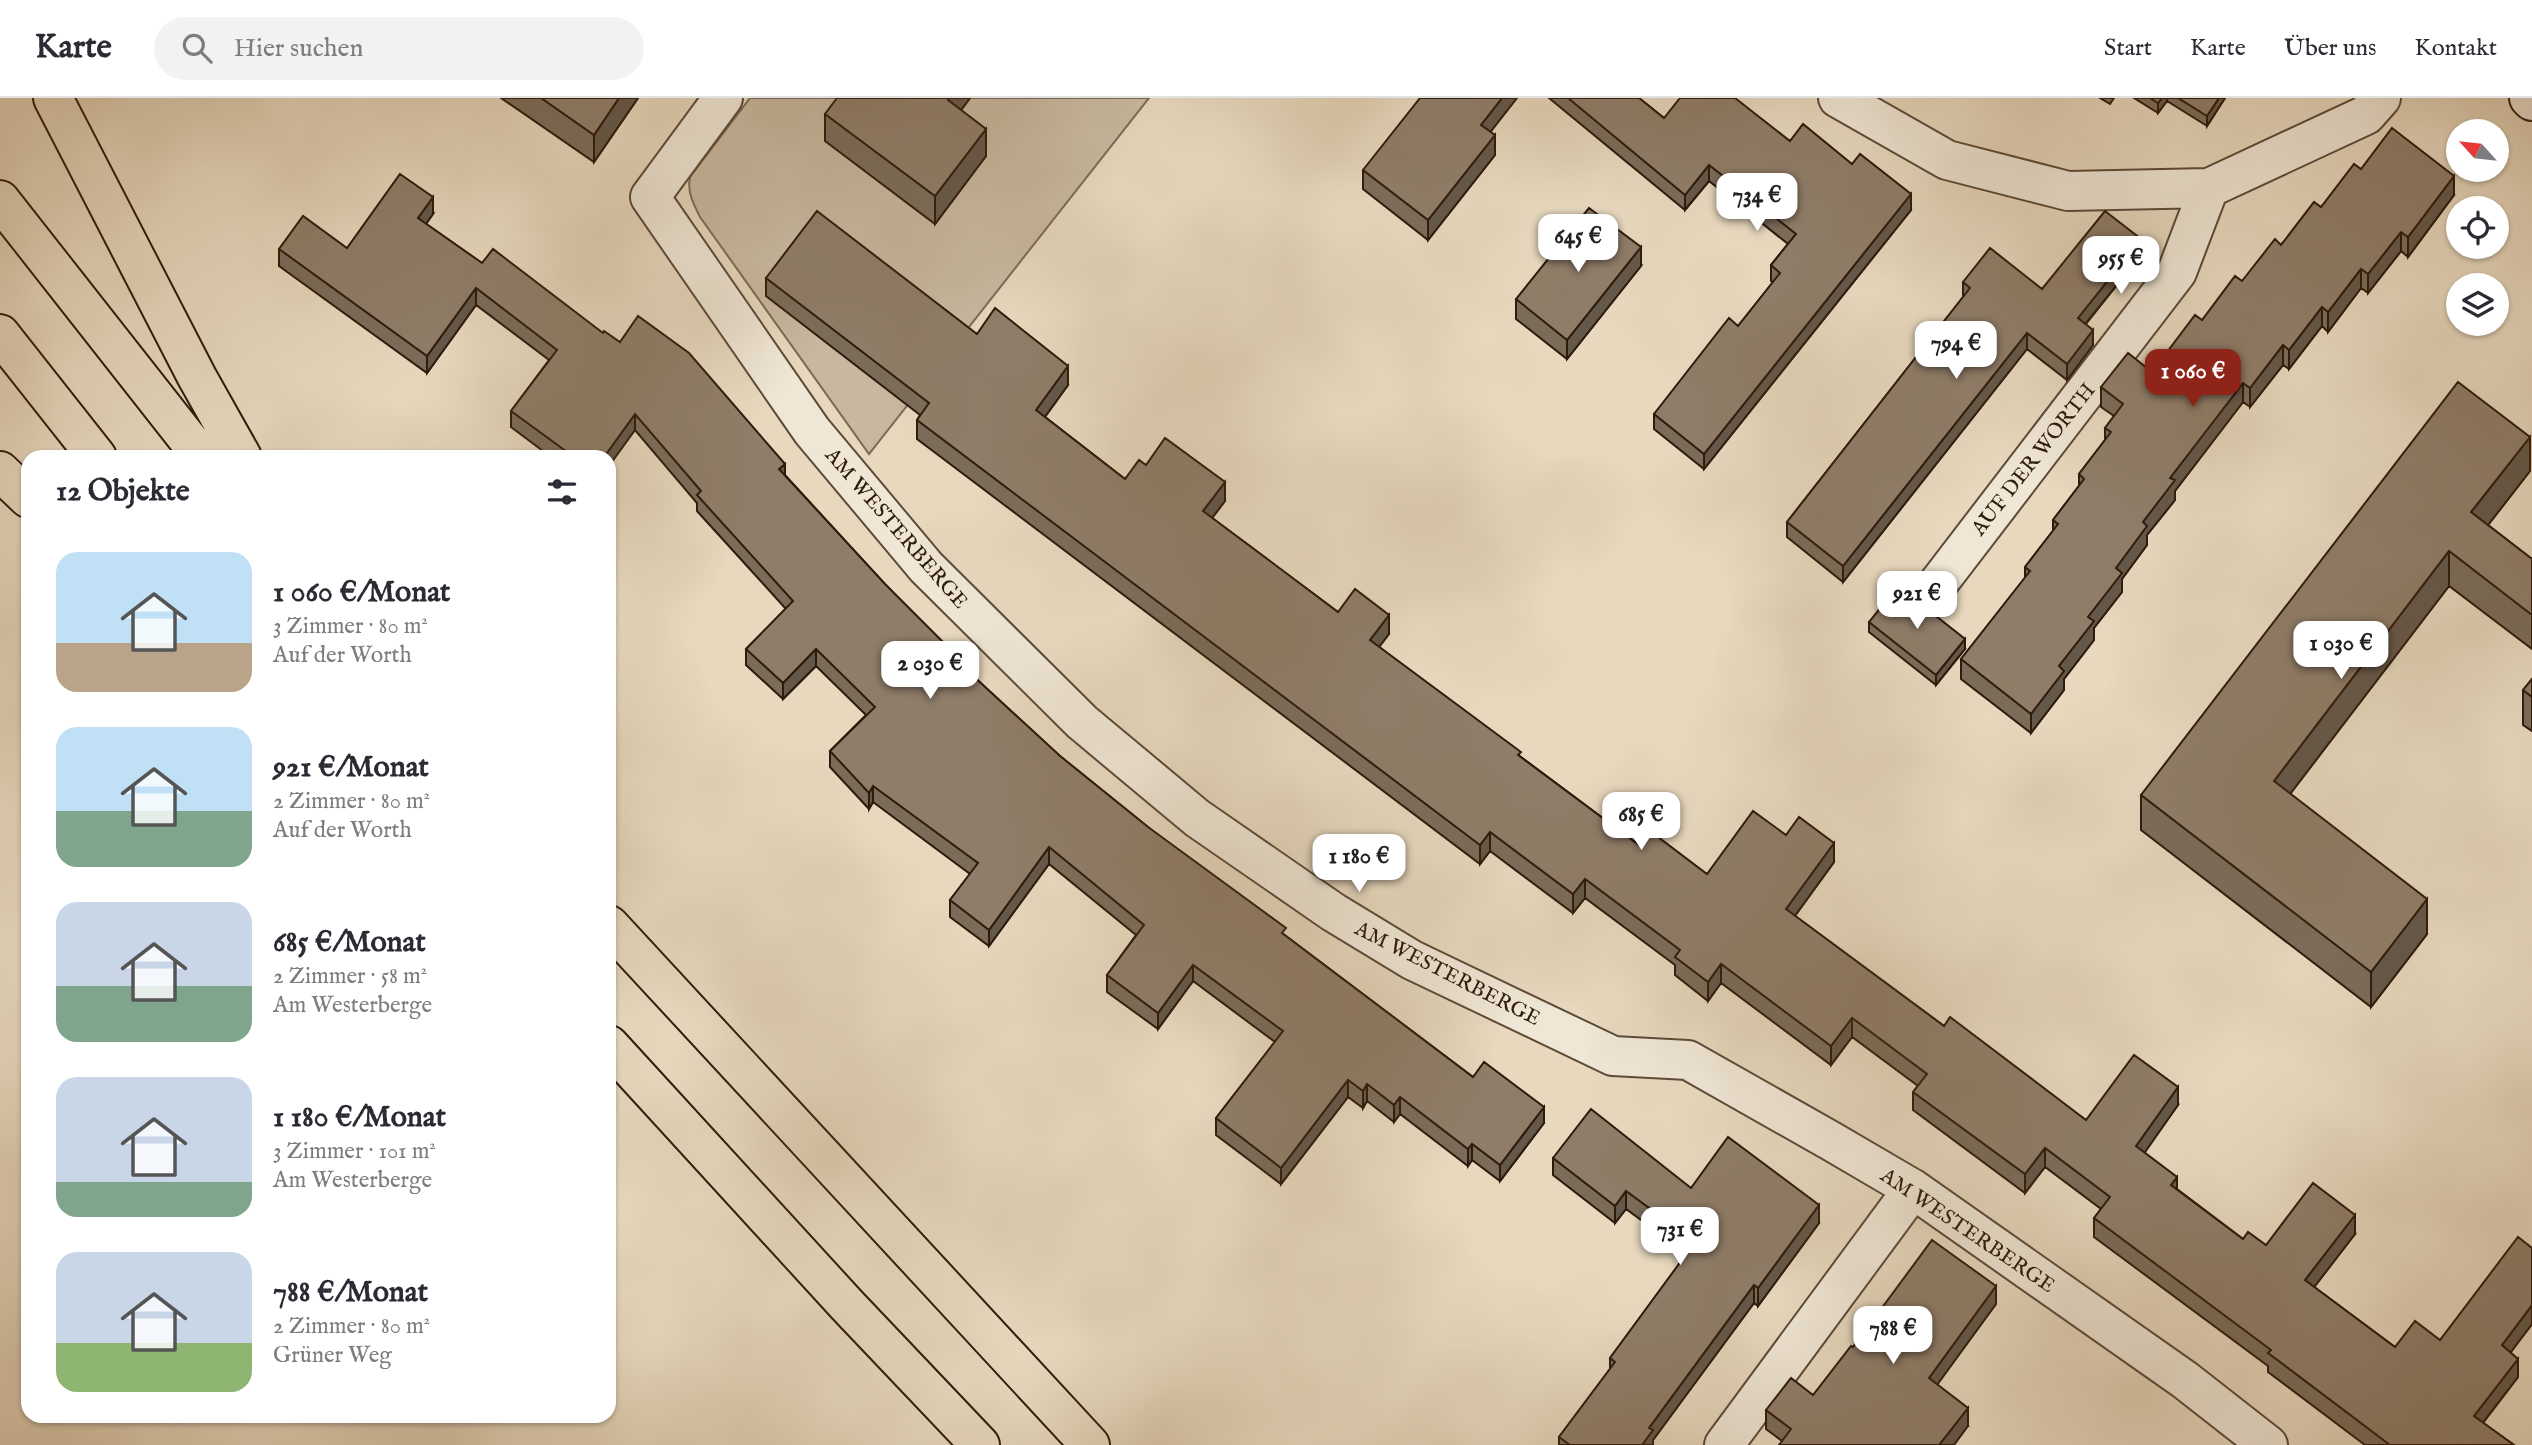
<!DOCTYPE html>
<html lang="de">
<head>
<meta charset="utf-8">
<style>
	body { margin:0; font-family:"IM FELL English",serif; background:#f2f2f3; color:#2b2b33; height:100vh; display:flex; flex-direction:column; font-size:26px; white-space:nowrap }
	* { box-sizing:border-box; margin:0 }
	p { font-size:23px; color:#7c7c81 }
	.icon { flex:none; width:38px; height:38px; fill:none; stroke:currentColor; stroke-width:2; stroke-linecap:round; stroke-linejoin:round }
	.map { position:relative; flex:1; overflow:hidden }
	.side { position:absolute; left:21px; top:352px; width:595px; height:973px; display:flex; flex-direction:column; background:#fff; border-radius:21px; box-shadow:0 2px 5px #0004 }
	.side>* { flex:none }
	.needle { width:46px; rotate:297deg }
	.controls { position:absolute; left:2446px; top:21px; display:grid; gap:14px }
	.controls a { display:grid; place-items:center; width:63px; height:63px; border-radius:50%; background:#fff; box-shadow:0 2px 5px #0004; font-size:35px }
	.price { position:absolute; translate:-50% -60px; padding:0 16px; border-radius:14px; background:#fff; color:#222; font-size:23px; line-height:46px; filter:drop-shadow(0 2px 4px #0008) }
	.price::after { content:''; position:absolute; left:50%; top:42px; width:21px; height:16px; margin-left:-10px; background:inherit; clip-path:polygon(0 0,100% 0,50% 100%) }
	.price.current { background:#8f2418; color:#fff }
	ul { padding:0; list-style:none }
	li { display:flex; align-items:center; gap:21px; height:175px; padding:0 35px }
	li span { display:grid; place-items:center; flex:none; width:196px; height:140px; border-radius:21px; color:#555 }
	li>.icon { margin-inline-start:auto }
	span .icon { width:84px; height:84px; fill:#fffc; stroke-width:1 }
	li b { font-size:30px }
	h2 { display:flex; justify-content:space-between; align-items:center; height:84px; padding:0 35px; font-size:30px }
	header { display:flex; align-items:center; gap:42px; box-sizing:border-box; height:98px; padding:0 35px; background:#fff; border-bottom:2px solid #e1e1e2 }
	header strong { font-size:33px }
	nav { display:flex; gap:38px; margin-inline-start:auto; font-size:24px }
	.search { width:490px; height:63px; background:#f2f2f3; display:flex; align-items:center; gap:18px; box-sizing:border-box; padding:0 24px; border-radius:38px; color:#7c7c81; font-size:26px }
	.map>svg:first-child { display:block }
	.green { fill:#c8b8a0; stroke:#7c6a56; stroke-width:2 }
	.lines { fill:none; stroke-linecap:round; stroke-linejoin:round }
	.street-casing { stroke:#5d4a38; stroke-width:42 }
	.secondary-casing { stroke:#2f1b0c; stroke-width:42 }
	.highway-casing { stroke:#2f1b0c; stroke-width:42 }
	.street { stroke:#efe6d5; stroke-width:38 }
	.secondary { stroke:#efe6d5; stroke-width:38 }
	.highway { stroke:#e7d8be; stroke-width:38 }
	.wall { fill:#7b6c5a; stroke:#2f1b0c; stroke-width:2 }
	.shaded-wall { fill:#64584a; stroke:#2f1b0c; stroke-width:2 }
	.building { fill:#8f7d69; stroke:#2f1b0c; stroke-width:2 }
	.labels { text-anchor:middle; stroke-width:7; stroke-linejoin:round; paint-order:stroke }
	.street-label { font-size:21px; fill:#2f1b0c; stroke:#efe6d5 }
</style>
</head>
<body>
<header>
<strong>Karte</strong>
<div class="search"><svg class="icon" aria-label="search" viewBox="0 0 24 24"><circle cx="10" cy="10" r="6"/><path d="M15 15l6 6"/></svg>Hier suchen</div>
<nav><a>Start</a><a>Karte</a><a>Über uns</a><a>Kontakt</a></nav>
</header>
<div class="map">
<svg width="2532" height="1347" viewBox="0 0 2532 1347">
	<rect width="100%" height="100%" fill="#e7d8be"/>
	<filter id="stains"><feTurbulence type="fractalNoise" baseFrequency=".00286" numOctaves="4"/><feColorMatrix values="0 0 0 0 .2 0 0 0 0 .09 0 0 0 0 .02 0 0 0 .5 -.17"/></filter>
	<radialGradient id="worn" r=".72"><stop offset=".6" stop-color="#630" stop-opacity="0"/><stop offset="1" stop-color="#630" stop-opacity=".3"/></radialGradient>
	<!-- green -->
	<path class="green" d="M750 0H1149L869 356 700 119C693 105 687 94 690 79Z"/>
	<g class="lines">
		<defs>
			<path id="street" d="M723 0 650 99 812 333 926 469 1082 624 1197 720 1333 814 1412 862 1613 958 1688 962 1831 1043 1913 1091 2185 1282 2268 1347
				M1838 0 1947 62 2068 93 2209 90
				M1937 487 2177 174 2209 90 2366 17 2381 0
				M1724 1347 1913 1091"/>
			<path id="secondary" d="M2529 0 2532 3"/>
			<path id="highway" d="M53 0 197 279 242 359
				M0 102 202 359
				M0 236 97 359
				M0 373 28 400
				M609 827 1090 1347
				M609 947 847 1207 980 1347"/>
		</defs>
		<!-- street casing -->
		<use href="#street" class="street-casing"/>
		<!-- secondary casing -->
		<use href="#secondary" class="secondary-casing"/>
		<!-- highway casing -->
		<use href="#highway" class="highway-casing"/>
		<!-- street -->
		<use href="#street" class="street"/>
		<!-- secondary -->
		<use href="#secondary" class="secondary"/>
		<!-- highway -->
		<use href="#highway" class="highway"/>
	</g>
	<!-- wall -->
	<path class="wall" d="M501 0H638L594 64Z
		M970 0 961 12 986 58 935 126 825 43V16Z
		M1549 0H1639L1664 20 1790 43 1911 112 1704 371 1654 331V316L1738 228 1773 184 1771 183V167L1788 146 1709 83 1685 112Z
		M2100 0H2114L2110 6Z
		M2134 0H2225L2207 28 2167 3 2158 15Z
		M1491 34 1495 57 1428 142 1363 91V72Z
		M2361 71 2454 97 2408 159 2401 153 2368 195 2361 190 2328 234 2322 228 2289 271 2283 267 2250 309 2243 304 2175 393V402L2147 437V447L2122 481V494L2094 530V542L2064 581V592L2031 635 1961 581V561L2025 480V469L2053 433V422L2079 388V376L2105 342V330L2114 318 2101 309V289L2152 274 2202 222 2242 183 2321 109Z
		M433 116 426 126 785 377 948 555 1060 658 1148 729 1286 838 1473 979 1544 1025 1500 1083 1472 1062 1468 1068 1400 1016 1394 1024 1367 1003 1363 1010 1348 999 1281 1086 1216 1037V1020L1275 944 1193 883 1158 931 1107 894V877L1136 837 1049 766 989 848 950 819V802L970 776 873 704 869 711 830 669V653L866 617 816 568 783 601 746 567V551L786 511 697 413V405L635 332 609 359H551L511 329V313L549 262 476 207 427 275 279 168V151L347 150Z
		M2141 157 2086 226 2093 247 2067 282 2027 251 1843 484 1787 439V424L1963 199V184L2042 191Z
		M1641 168 1567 261 1516 221V201Z
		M766 180 977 236 1068 287 1045 319 1125 381 1146 367 1225 403 1212 420 1338 514 1389 536 1379 549 1521 659 1639 747 1707 776 1786 737 1834 764 1795 818 1944 928 2086 1022 2178 1007 2144 1054 2177 1091 2243 1141 2266 1147 2355 1136 2314 1189 2395 1249 2440 1242 2532 1150V1226L2510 1254 2518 1279 2483 1325 2514 1347H2365L2268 1274V1268L2094 1139V1120L2101 1111 2045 1069 2025 1095 1913 1012V994L1918 988 1852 939 1831 967 1721 885 1708 903 1675 877V867L1585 800 1573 815 1490 753 1480 766 917 341V322L920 317 766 198Z
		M2530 373 2488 427 2532 461V551L2449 488 2290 696 2427 836 2371 909 2141 732V697Z
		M1869 524 1965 551 1936 587 1869 534Z
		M2532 581V633L2523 627V592Z
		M1553 1060 1691 1090 1819 1125 1758 1208 1754 1205 1653 1342V1347H1559V1339L1610 1271V1260L1687 1156 1626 1111 1615 1125 1553 1077Z
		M1996 1206 1937 1286 1968 1328 1782 1343 1766 1331V1312L1813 1297Z"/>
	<!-- shaded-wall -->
	<path class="shaded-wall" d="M619 0H638L594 64V37Z
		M949 0H970L948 30V2Z
		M1502 0H1517L1481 46V27Z
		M2162 0H2167V3L2158 15V5Z
		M2219 0H2225L2207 28V18Z
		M986 31V58L935 126V98Z
		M1495 37V57L1428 142V122Z
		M1709 67V83L1685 112V97Z
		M2454 78V97L2408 159V139Z
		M1911 96V112L1704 371V356Z
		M433 99V116L418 137V120Z
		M2401 134V153L2368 195V176Z
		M2141 141V157L2078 235V220Z
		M1641 149V168L1567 261V242Z
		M2361 171V190L2328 234V214Z
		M476 190V207L427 275V258Z
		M2322 209V228L2289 271V252Z
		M2093 232V247L2067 282V266Z
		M2027 235V251L1843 484V468Z
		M2283 247V267L2250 309V290Z
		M1068 268V287L1036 331V312Z
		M2243 285V304L2175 393V402L2147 437V447L2122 481V494L2094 530V542L2064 581V592L2031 635V616L2143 424 2170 380Z
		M635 316V332L609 368V359H604Z
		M2530 339V373L2471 449V414Z
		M785 366V383L779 371Z
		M1225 384V403L1203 432V413Z
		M2449 453V488L2274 717V683Z
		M1389 517V536L1370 561V542Z
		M1965 541V551L1936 587V577Z
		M816 551V568L783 601V585Z
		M873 688V704L869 711V695Z
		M1490 734V753L1480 766V747Z
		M1834 745V764L1786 830V811Z
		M1049 749V766L989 848V832Z
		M1585 781V800L1573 815V796Z
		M2427 801V836L2371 909V874Z
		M1721 866V885L1708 903V884Z
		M1193 867V883L1158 931V915Z
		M1852 920V939L1831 967V948Z
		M1348 982V999L1281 1086V1070Z
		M1367 986V1003L1363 1010V993Z
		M2178 989V1007L2136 1067V1048Z
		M1400 999V1016L1394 1024V1007Z
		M1544 1009V1025L1500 1083V1067Z
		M1472 1046V1062L1468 1068V1051Z
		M2045 1050V1069L2025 1095V1076Z
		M2177 1079V1098L2171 1087Z
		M1626 1093V1111L1615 1125V1108Z
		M1819 1107V1125L1758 1208V1190Z
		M2355 1117V1136L2305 1201V1182Z
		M1754 1187V1205L1653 1342V1347H1642L1649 1330Z
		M1996 1188V1206L1929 1298V1280Z
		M2532 1207V1226L2502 1266V1247Z
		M2518 1261V1279L2474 1336V1318Z
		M1968 1310V1328L1954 1347H1939Z"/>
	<!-- building -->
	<path class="building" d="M541 0H619L594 37Z
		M837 0H949L948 2 986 31 935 98 825 16Z
		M1420 0H1502L1481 27 1495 37 1428 122 1363 72Z
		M1568 0H1639L1664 20 1680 0H1735L1790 43 1803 26 1852 66 1860 56 1911 96 1704 356 1654 316 1729 220 1738 228 1780 175 1771 167 1796 136 1709 67 1685 97Z
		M2150 0H2162L2158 5Z
		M2178 0H2219L2207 18Z
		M2392 30 2454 78 2408 139 2401 134 2368 176 2361 171 2328 214 2322 209 2289 252 2283 247 2250 290 2243 285 2170 380 2175 382 2143 424 2147 428 2116 470 2122 475 2088 519 2094 523 2059 568 2064 573 2031 616 1961 561 2030 473 2025 469 2058 426 2053 422 2084 381 2079 376 2111 334 2105 330 2123 306 2101 289 2128 255 2152 274 2195 217 2202 222 2235 178 2242 183 2275 141 2281 147 2314 104 2321 109 2354 66 2361 71Z
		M400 76 433 99 418 120 482 165 493 151 603 235 604 233 620 244 638 218 689 255 785 366 779 371 885 486 948 549 945 552 1060 658 1148 729 1286 830 1282 835 1473 979 1484 964 1544 1009 1500 1067 1472 1046 1468 1051 1400 999 1394 1007 1367 986 1363 993 1348 982 1281 1070 1216 1020 1283 933 1193 867 1158 915 1107 877 1144 827 1049 749 989 832 950 802 978 765 873 688 869 695 830 653 875 609 816 551 783 585 746 551 793 503 697 397 701 393 635 316 604 359H574L511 313 557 252 476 190 427 258 279 151 303 118 347 150Z
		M1589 110 1641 149 1567 242 1516 201Z
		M817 113 977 236 995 210 1068 268 1036 312 1125 381 1139 362 1146 367 1165 340 1225 384 1203 413 1338 514 1355 491 1389 517 1370 542 1521 654 1518 657 1639 747 1650 733 1707 776 1753 713 1786 737 1799 719 1834 745 1786 811 1944 928 1950 919 2086 1022 2134 957 2178 989 2136 1048 2177 1079 2171 1087 2243 1141 2248 1134 2266 1147 2313 1085 2355 1117 2305 1182 2395 1249 2415 1223 2440 1242 2518 1139 2532 1150V1207L2502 1247 2518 1261 2474 1318 2514 1347H2390L2268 1255 2271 1252 2094 1120 2110 1099 2045 1050 2025 1076 1913 994 1927 976 1852 920 1831 948 1721 866 1708 884 1675 859 1680 852 1585 781 1573 796 1490 734 1480 747 917 322 929 305 766 180Z
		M2105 113 2141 141 2078 220 2093 232 2067 266 2027 235 1843 468 1787 424 1970 190 1963 184 1990 150 2042 191Z
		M2458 284 2530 339 2471 414 2532 461V517L2449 453 2274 683 2427 801 2371 874 2141 697Z
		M1898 488 1965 541 1936 577 1869 524Z
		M2532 581V599L2523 592Z
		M1591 1011 1691 1090 1728 1039 1819 1107 1758 1190 1754 1187 1649 1330 1653 1332 1642 1347H1570L1559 1339 1615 1264 1610 1260 1695 1144 1626 1093 1615 1108 1553 1060Z
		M1932 1142 1996 1188 1929 1280 1968 1310 1939 1347H1779L1791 1331 1766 1312 1791 1280 1813 1297 1851 1248 1853 1249Z"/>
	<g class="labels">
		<!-- street labels -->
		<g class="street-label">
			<text transform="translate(2033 361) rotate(-52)" y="7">AUF DER WORTH</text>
			<text transform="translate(897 430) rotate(49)" y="7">AM WESTERBERGE</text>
			<text transform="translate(1448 875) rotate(27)" y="7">AM WESTERBERGE</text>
			<text transform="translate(1968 1132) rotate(34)" y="7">AM WESTERBERGE</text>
		</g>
	</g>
	<rect width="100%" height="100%" filter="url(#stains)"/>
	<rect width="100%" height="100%" fill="url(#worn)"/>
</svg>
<div class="controls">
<a><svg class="needle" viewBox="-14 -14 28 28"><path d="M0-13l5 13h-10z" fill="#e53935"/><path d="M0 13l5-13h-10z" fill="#7c7c81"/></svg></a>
<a><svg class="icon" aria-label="locate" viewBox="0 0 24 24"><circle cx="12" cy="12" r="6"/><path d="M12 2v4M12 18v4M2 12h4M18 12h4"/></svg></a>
<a><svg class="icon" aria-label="layers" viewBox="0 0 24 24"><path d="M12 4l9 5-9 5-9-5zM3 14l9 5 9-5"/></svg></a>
</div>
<b class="price" style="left:1757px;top:135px">734 €</b>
<b class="price" style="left:1578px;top:176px">645 €</b>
<b class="price" style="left:2121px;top:198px">955 €</b>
<b class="price" style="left:1956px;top:283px">794 €</b>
<b class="price current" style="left:2193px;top:311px">1 060 €</b>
<b class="price" style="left:1917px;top:533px">921 €</b>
<b class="price" style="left:2341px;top:583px">1 030 €</b>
<b class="price" style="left:930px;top:603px">2 030 €</b>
<b class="price" style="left:1641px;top:754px">685 €</b>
<b class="price" style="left:1359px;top:796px">1 180 €</b>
<b class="price" style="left:1680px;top:1169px">731 €</b>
<b class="price" style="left:1893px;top:1268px">788 €</b>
<section class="side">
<h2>12 Objekte<svg class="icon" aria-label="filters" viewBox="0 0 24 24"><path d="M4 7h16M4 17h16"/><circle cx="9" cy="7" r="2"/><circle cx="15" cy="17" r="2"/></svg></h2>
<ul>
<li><span style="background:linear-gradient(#bfe0f5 65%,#b9a48a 0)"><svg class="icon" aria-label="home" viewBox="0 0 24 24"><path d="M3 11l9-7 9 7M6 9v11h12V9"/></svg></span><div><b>1 060 €/Monat</b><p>3 Zimmer · 80 m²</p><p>Auf der Worth</p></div></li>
<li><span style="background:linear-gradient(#bfe0f5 60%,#7fa58c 0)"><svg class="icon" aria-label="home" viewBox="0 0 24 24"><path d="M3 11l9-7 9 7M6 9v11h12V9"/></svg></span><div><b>921 €/Monat</b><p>2 Zimmer · 80 m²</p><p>Auf der Worth</p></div></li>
<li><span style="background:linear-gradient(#c9d6e8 60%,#7fa58c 0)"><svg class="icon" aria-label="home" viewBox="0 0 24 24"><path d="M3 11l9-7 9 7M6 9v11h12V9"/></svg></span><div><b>685 €/Monat</b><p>2 Zimmer · 58 m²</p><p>Am Westerberge</p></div></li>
<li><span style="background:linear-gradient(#c9d6e8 75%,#7fa58c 0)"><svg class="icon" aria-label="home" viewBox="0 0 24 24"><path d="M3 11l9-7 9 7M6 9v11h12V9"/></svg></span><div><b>1 180 €/Monat</b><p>3 Zimmer · 101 m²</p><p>Am Westerberge</p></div></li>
<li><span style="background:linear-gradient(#c9d6e8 65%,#8fb573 0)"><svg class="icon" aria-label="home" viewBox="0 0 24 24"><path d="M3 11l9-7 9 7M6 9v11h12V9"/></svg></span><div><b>788 €/Monat</b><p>2 Zimmer · 80 m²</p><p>Grüner Weg</p></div></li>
</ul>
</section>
</div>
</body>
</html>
